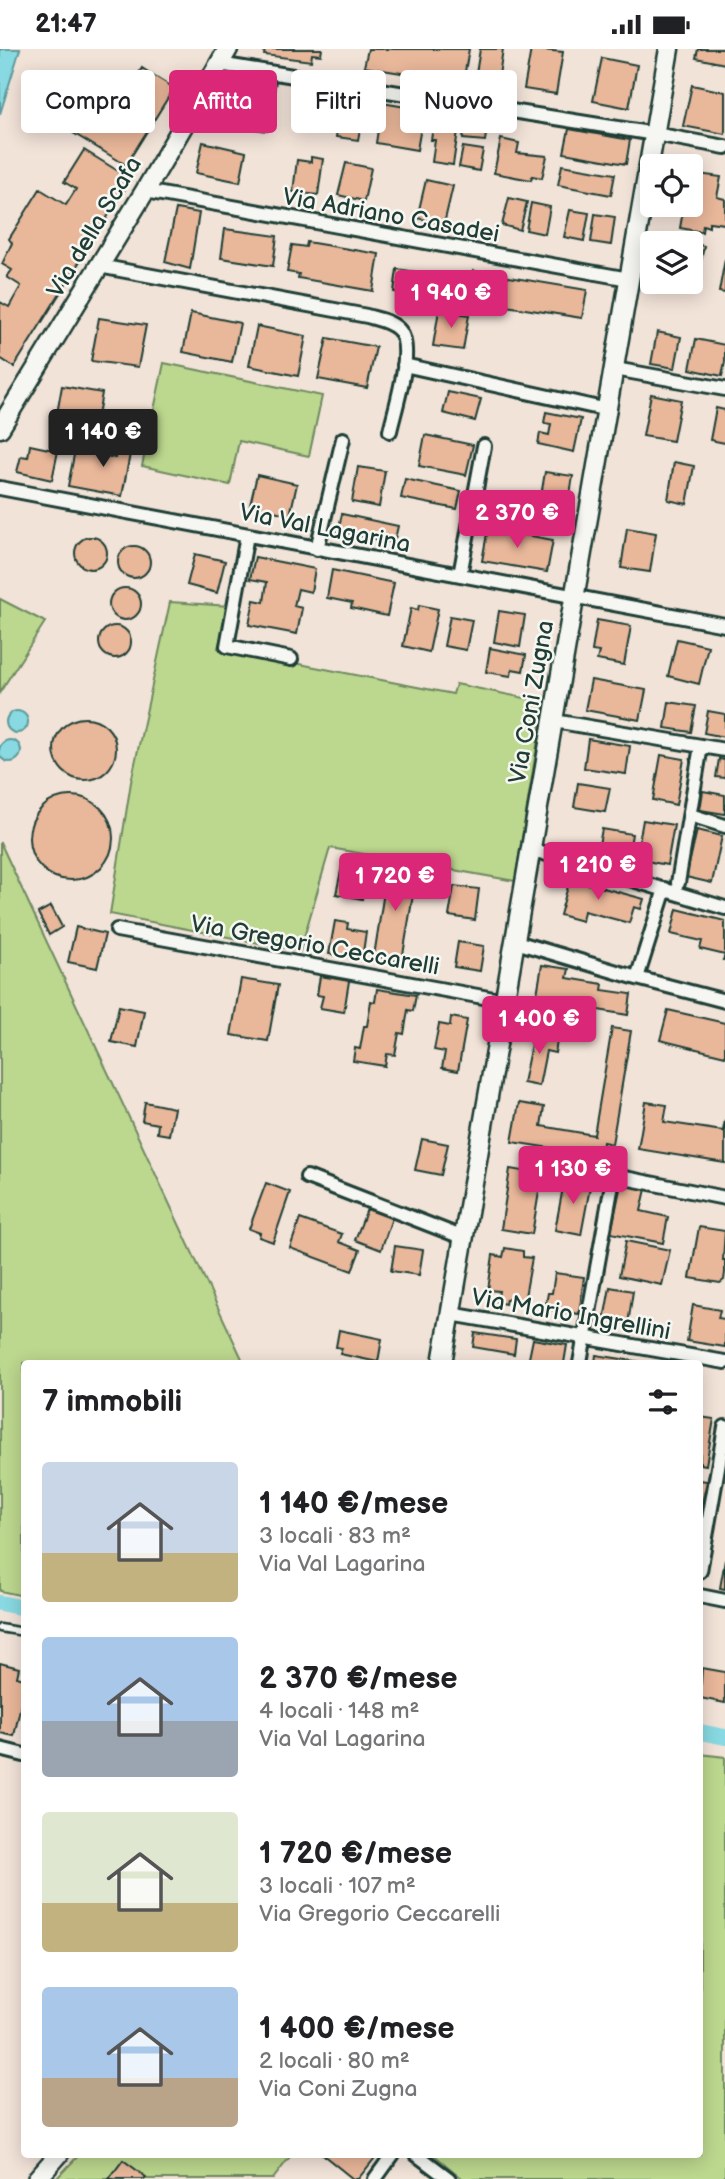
<!DOCTYPE html>
<html lang="it">
<head>
<meta charset="utf-8">
<style>
	body { margin:0; font-family:"Balsamiq Sans",sans-serif; background:#f2f2f2; color:#202124; height:100vh; display:flex; flex-direction:column; font-size:26px; white-space:nowrap }
	* { box-sizing:border-box; margin:0 }
	p { font-size:23px; color:#757577 }
	.icon { flex:none; width:38px; height:38px; fill:none; stroke:currentColor; stroke-width:2; stroke-linecap:round; stroke-linejoin:round }
	.map { position:relative; flex:1; overflow:hidden }
	.drawer { position:absolute; left:21px; top:1311px; width:682px; height:798px; display:flex; flex-direction:column; background:#fff; border-radius:7px; box-shadow:0 4px 18px #0003 }
	.drawer>* { flex:none }
	.guide { position:absolute; left:21px; top:21px; width:684px; height:63px; display:flex; gap:14px }
	.controls { position:absolute; left:640px; top:105px; display:grid; gap:14px }
	.controls a { display:grid; place-items:center; width:63px; height:63px; border-radius:7px; background:#fff; box-shadow:0 4px 18px #0003; font-size:35px }
	.price { position:absolute; translate:-50% -60px; padding:0 16px; border-radius:7px; background:#db2777; color:#fff; font-size:23px; line-height:46px; filter:drop-shadow(0 2px 4px #0008) }
	.price::after { content:''; position:absolute; left:50%; top:42px; width:21px; height:16px; margin-left:-10px; background:inherit; clip-path:polygon(0 0,100% 0,50% 100%) }
	.price.selected { background:#222; color:#fff }
	ul { padding:0; list-style:none }
	li { display:flex; align-items:center; gap:21px; height:175px; padding:0 21px }
	li span { display:grid; place-items:center; flex:none; width:196px; height:140px; border-radius:7px; color:#555 }
	li>.icon { margin-inline-start:auto }
	span .icon { width:84px; height:84px; fill:#fffc; stroke-width:1 }
	li b { font-size:30px }
	h2 { display:flex; justify-content:space-between; align-items:center; height:84px; padding:0 21px; font-size:30px }
	.pill { padding:0 24px; border-radius:7px; background:#fff; box-shadow:0 4px 18px #0003; font-size:24px; line-height:63px }
	.pill.selected { background:#db2777; color:#fff }
	.status { display:flex; justify-content:space-between; align-items:center; height:49px; padding:0 35px; background:#fff; direction:ltr }
	.status svg { height:19px; fill:currentColor }
	.map>svg:first-child { display:block }
	.green { fill:#bcd78e; stroke:#6e8a61; stroke-width:2 }
	.water { fill:#88d9e1; stroke:#5e9b9c; stroke-width:2 }
	.lines { fill:none; stroke-linecap:round; stroke-linejoin:round }
	.canal { stroke:#88d9e1; stroke-width:16 }
	.building { fill:#e9b79a; stroke:#1f3d34; stroke-width:2 }
	.lane-casing { stroke:#1f3d34; stroke-width:11 }
	.street-casing { stroke:#1f3d34; stroke-width:18 }
	.secondary-casing { stroke:#1f3d34; stroke-width:23 }
	.lane { stroke:#f6f6f2; stroke-width:6 }
	.street { stroke:#f6f6f2; stroke-width:12 }
	.secondary { stroke:#f6f6f2; stroke-width:18 }
	.labels { text-anchor:middle; stroke-width:5; stroke-linejoin:round; paint-order:stroke }
	.street-label { font-size:24px; fill:#1f3d34; stroke:#f6f6f2 }
</style>
</head>
<body>
<div class="status"><b>21:47</b><svg viewBox="0 0 49 12"><path d="M0 12V9h3v3zM5 12V6h3v6zM10 12V3h3v9zM15 12V0h3v12zM26 1h20v11H26zM47 4h2v5h-2z"/></svg></div>
<div class="map">
<svg width="725" height="2130" viewBox="0 0 725 2130">
	<rect width="100%" height="100%" fill="#f2e3d8"/>
	<filter id="ink" filterUnits="userSpaceOnUse"><feTurbulence type="fractalNoise" baseFrequency=".0143" numOctaves="2"/><feDisplacementMap in="SourceGraphic" scale="14" xChannelSelector="R" yChannelSelector="G"/><feConvolveMatrix kernelMatrix="1 2 1 2 8 2 1 2 1" color-interpolation-filters="sRGB"/></filter>
	<g filter="url(#ink)">
		<!-- green -->
		<path class="green" d="M164 314 322 347 309 407 239 392 230 436 142 417Z
			M0 550 45 573 0 643Z
			M170 553 230 557 218 599 453 645 456 635 544 653 515 832 330 799 300 902 110 865 131 733Z
			M0 793 244 1314H24V1547L0 1542Z
			M700 1705 725 1708V2130H463L433 2105H700Z
			M80 2105H292L273 2130H56Z"/>
		<!-- water -->
		<path class="water" d="M0 0H20L0 65Z
			M6 673a11 11 0 1 1 22 0a11 11 0 1 1-22 0Z
			M-1 702a11 11 0 1 1 22 0a11 11 0 1 1-22 0Z"/>
		<g class="lines">
			<!-- canal -->
			<path class="canal" d="M0 1554 24 1559
				M700 1683 725 1688"/>
		</g>
		<!-- building -->
		<path class="building" d="M265 0H322L321 6 312 5 311 12 264 6Z
			M368 0H469L463 34 364 18Z
			M480 0H503L497 40 474 37Z
			M531 0 563 3 556 45 524 40Z
			M698 0H725V15L696 9Z
			M602 9 637 16 629 59 593 52Z
			M142 19 174 39 126 116 50 70 59 35 112 69Z
			M247 27 276 32 267 82 238 77Z
			M692 36 725 43V85L683 77Z
			M308 40 331 43 325 79 302 76Z
			M382 54 424 61 417 101 376 94Z
			M340 61 363 64 358 91 336 88Z
			M435 65 460 68 453 116 432 113 435 91H431Z
			M465 69 488 72 485 92 463 90Z
			M569 80 630 91 626 115 564 104Z
			M501 90 519 94 517 104 547 107 542 129 532 127 531 131 494 124Z
			M203 93 246 103 240 133 196 124Z
			M463 98 483 101 479 122 459 118Z
			M84 101 131 130 14 318 0 309V253L9 258 21 237 7 228 12 221 2 215 12 194 9 190 40 140 66 156 76 140 64 133Z
			M311 108 323 110 318 146 293 143 297 111 311 113Z
			M346 114 371 119 364 152 338 146Z
			M562 116 615 125 611 146 558 136Z
			M691 124 721 128 717 148 725 150V175L709 173V178L703 176 702 183 680 179 684 156H691Z
			M426 131 453 137 444 175 417 169Z
			M509 149 527 153 520 181 502 176Z
			M531 154 550 158 545 185 526 181Z
			M176 160 199 164 190 220 165 213Z
			M570 161 589 164 584 192 564 188Z
			M595 165 615 168 611 196 591 193Z
			M225 180 277 187 273 217 221 209Z
			M307 193 379 205 373 242 298 229 299 225 287 223 292 196 306 198Z
			M691 194 704 197 695 242 663 236 664 233H691Z
			M725 210V244L719 243Z
			M397 220 449 228 445 251 394 243Z
			M473 222 587 241 582 269 468 251Z
			M439 261 469 266 463 301 433 297Z
			M191 264 240 274 232 313 183 303Z
			M99 269 146 276 138 318 91 312Z
			M257 277 306 287 298 327 249 317Z
			M657 283 681 288 675 319 651 315Z
			M327 289 376 298 367 339 318 330Z
			M696 290 725 296V313L722 327 690 320Z
			M62 337 102 344 95 383 55 376Z
			M448 343 481 350 475 372 443 364Z
			M651 345 681 351 673 392 643 387Z
			M716 359 725 361V394L710 391Z
			M546 363 581 370 574 403 538 395 540 384 549 386 551 375 544 374Z
			M120 381 134 384 122 447 68 437 75 401 115 409Z
			M425 386 473 396 466 426 419 417Z
			M30 396 58 402 52 431 17 423 21 407 28 408Z
			M674 413 694 417 687 455 668 451Z
			M358 418 385 422 379 458 352 453Z
			M545 423 573 427 566 469 538 465Z
			M257 426 297 435 290 466 250 456Z
			M405 430 461 442 457 460 401 449Z
			M342 465 398 477 394 494 338 482Z
			M488 479 553 491 547 523 482 512Z
			M627 479 656 484 650 523 621 519Z
			M75 504a16 16 0 1 1 32 0a16 16 0 1 1-32 0Z
			M118 513a16 16 0 1 1 32 0a16 16 0 1 1-32 0Z
			M195 505 225 512 217 544 187 536Z
			M255 508 315 520 311 543 298 540 294 557 302 559 297 585 249 576 254 551 264 553 267 533 250 530Z
			M332 521 394 534 387 567 351 559 352 554 327 549Z
			M109 555a16 16 0 1 1 32 0a16 16 0 1 1-32 0Z
			M419 556 438 560 429 603 403 597 411 559 418 561Z
			M499 562 525 566 520 598 494 593Z
			M450 567 472 571 466 601 444 597Z
			M597 571 631 577 624 616 597 611 599 603 592 602Z
			M99 593a16 16 0 1 1 32 0a16 16 0 1 1-32 0Z
			M677 590 708 597 699 635 668 627Z
			M490 599 526 606 523 622 512 620 511 627 486 623Z
			M591 631 646 641 640 671 585 661Z
			M669 653 696 657 691 683 665 679Z
			M708 662 725 665V688L704 684Z
			M54 700a31 31 0 1 1 62 0a31 31 0 1 1-62 0Z
			M588 690 630 697 626 725 584 719Z
			M661 706 684 710 676 756 653 751Z
			M719 710 725 711V729L716 728Z
			M578 734 610 739 605 763 574 758Z
			M703 742 725 746V765L700 761Z
			M29 789a42 42 0 1 1 84 0a42 42 0 1 1-84 0Z
			M643 771 674 776 667 816 636 810Z
			M602 780 632 785 625 823 610 820 612 808 597 806Z
			M697 781 722 787 712 834 686 828Z
			M344 808 370 813 362 850 336 845Z
			M388 817 417 822 402 912 374 907Z
			M570 830 644 850 641 860 634 858 629 874 584 862 582 872 560 866Z
			M454 837 479 840 475 871 449 867Z
			M51 857 62 878 49 886 38 864Z
			M677 860 725 872V911H723L725 906 700 900 702 892 671 885Z
			M335 872 348 874 347 880 366 883 362 910 329 905Z
			M76 878 105 885 97 919 68 913Z
			M458 893 484 897 480 922 454 918Z
			M542 916 569 920 567 929 603 935 602 941 631 945 628 966 598 961 599 956 559 950 558 955 536 951Z
			M320 927 349 932 344 963 320 959 323 947 317 946Z
			M241 930 278 936 268 992 231 986Z
			M377 940 416 946 413 962 408 961 404 985 399 984 395 1006 387 1005 385 1017 353 1012 355 999 360 1000 364 977H367L371 952 375 953Z
			M119 957 144 962 137 998 111 993Z
			M668 961 725 974V1007L660 991Z
			M451 968 467 971 458 1022 442 1019 445 1003 434 1001 439 975 450 977Z
			M612 979 631 982 612 1095 603 1093 601 1107 512 1093 519 1054 544 1058 541 1077 594 1086Z
			M534 981 558 986 555 1004 546 1002 539 1037 523 1034Z
			M145 1053 174 1059 169 1086 157 1084 158 1075 142 1072Z
			M646 1053 667 1056 664 1073 723 1082 725 1071V1114L638 1100Z
			M422 1090 448 1095 441 1126 415 1121Z
			M510 1120 542 1125 532 1185 501 1180Z
			M565 1128 591 1133 581 1186 555 1181Z
			M266 1134 290 1143 273 1193 259 1188 260 1184 249 1180Z
			M621 1135 646 1140 641 1162 668 1168 663 1194 611 1184Z
			M367 1160 392 1169 381 1201 355 1191Z
			M300 1170 342 1185 339 1193 360 1201 352 1222 290 1199Z
			M699 1178 725 1182 723 1211H725V1224L724 1231 720 1234 690 1229Z
			M626 1192 670 1201 662 1236 619 1227Z
			M395 1197 423 1201 419 1226 391 1222Z
			M505 1199 523 1202V1208L532 1209 524 1253 506 1250 505 1255 497 1253 499 1242 488 1241 493 1206 503 1208Z
			M555 1224 584 1228 579 1265 545 1260 548 1244H552Z
			M610 1238 633 1242 628 1275 604 1271Z
			M693 1256 720 1261 718 1269 725 1270V1298L687 1292Z
			M339 1281 382 1290 378 1313 340 1305 342 1299 336 1298Z
			M475 1284 516 1290 514 1305 473 1298Z
			M533 1290 567 1296 564 1314H528Z
			M596 1306 647 1314H595Z
			M700 1368 714 1370 706 1416 700 1415Z
			M700 1431 707 1432 700 1463Z
			M725 1511V1540L720 1539Z
			M0 1614 19 1619 17 1628 24 1630V1642L14 1687 0 1684Z
			M702 1619 725 1623V1654L700 1649Z
			M322 2105H378L358 2130H353Z
			M123 2111 146 2128 144 2130H109Z"/>
		<g class="lines">
			<defs>
				<path id="lane" d="M0 1579 24 1583"/>
				<path id="street" d="M219 15 655 85 725 98
					M145 142 629 230
					M99 217 367 267C377 270 390 272 398 280 416 297 395 359 390 382
					M404 316 608 361
					M615 320 725 340
					M0 439 725 576
					M247 486 227 597 291 610
					M317 500 343 390
					M460 526 484 397
					M554 672 725 701
					M690 766 725 777
					M530 800 725 859
					M678 834 701 697
					M117 881 505 952
					M516 893 637 929 725 952
					M637 929 665 840
					M307 1128 464 1189
					M620 1128 725 1149
					M451 1265 725 1313
					M580 1314 612 1135
					M700 1522 725 1378
					M700 1547 725 1552
					M0 1700 24 1706
					M416 2105 449 2130
					M375 2130 393 2105"/>
				<path id="secondary" d="M0 379 145 142 228 0
					M442 1314 669 0
					M37 2130 59 2105"/>
			</defs>
			<!-- lane casing -->
			<use href="#lane" class="lane-casing"/>
			<!-- street casing -->
			<use href="#street" class="street-casing"/>
			<!-- secondary casing -->
			<use href="#secondary" class="secondary-casing"/>
			<!-- lane -->
			<use href="#lane" class="lane"/>
			<!-- street -->
			<use href="#street" class="street"/>
			<!-- secondary -->
			<use href="#secondary" class="secondary"/>
		</g>
	</g>
	<g class="labels">
		<!-- street labels -->
		<g class="street-label">
			<text transform="translate(391 166) rotate(10)" y="8">Via Adriano Casadei</text>
			<text transform="translate(94 178) rotate(-59)" y="8">Via della Scafa</text>
			<text transform="translate(325 479) rotate(11)" y="8">Via Val Lagarina</text>
			<text transform="translate(531 653) rotate(-80)" y="8">Via Coni Zugna</text>
			<text transform="translate(315 896) rotate(10)" y="8">Via Gregorio Ceccarelli</text>
			<text transform="translate(571 1265) rotate(10)" y="8">Via Mario Ingrellini</text>
		</g>
	</g>
</svg>
<div class="controls">
<a><svg class="icon" aria-label="locate" viewBox="0 0 24 24"><circle cx="12" cy="12" r="6"/><path d="M12 2v4M12 18v4M2 12h4M18 12h4"/></svg></a>
<a><svg class="icon" aria-label="layers" viewBox="0 0 24 24"><path d="M12 4l9 5-9 5-9-5zM3 14l9 5 9-5"/></svg></a>
</div>
<b class="price" style="left:451px;top:281px">1 940 €</b>
<b class="price selected" style="left:103px;top:420px">1 140 €</b>
<b class="price" style="left:517px;top:501px">2 370 €</b>
<b class="price" style="left:598px;top:853px">1 210 €</b>
<b class="price" style="left:395px;top:864px">1 720 €</b>
<b class="price" style="left:539px;top:1007px">1 400 €</b>
<b class="price" style="left:573px;top:1157px">1 130 €</b>
<div class="guide">
<a class="pill">Compra</a>
<a class="pill selected">Affitta</a>
<a class="pill">Filtri</a>
<a class="pill">Nuovo</a>
</div>
<section class="drawer">
<h2>7 immobili<svg class="icon" aria-label="filters" viewBox="0 0 24 24"><path d="M4 7h16M4 17h16"/><circle cx="9" cy="7" r="2"/><circle cx="15" cy="17" r="2"/></svg></h2>
<ul>
<li><span style="background:linear-gradient(#c9d6e8 65%,#c2b280 0)"><svg class="icon" aria-label="home" viewBox="0 0 24 24"><path d="M3 11l9-7 9 7M6 9v11h12V9"/></svg></span><div><b>1 140 €/mese</b><p>3 locali · 83 m²</p><p>Via Val Lagarina</p></div></li>
<li><span style="background:linear-gradient(#a9c7e8 60%,#9aa5b1 0)"><svg class="icon" aria-label="home" viewBox="0 0 24 24"><path d="M3 11l9-7 9 7M6 9v11h12V9"/></svg></span><div><b>2 370 €/mese</b><p>4 locali · 148 m²</p><p>Via Val Lagarina</p></div></li>
<li><span style="background:linear-gradient(#dfe7d0 65%,#c2b280 0)"><svg class="icon" aria-label="home" viewBox="0 0 24 24"><path d="M3 11l9-7 9 7M6 9v11h12V9"/></svg></span><div><b>1 720 €/mese</b><p>3 locali · 107 m²</p><p>Via Gregorio Ceccarelli</p></div></li>
<li><span style="background:linear-gradient(#a9c7e8 65%,#b9a48a 0)"><svg class="icon" aria-label="home" viewBox="0 0 24 24"><path d="M3 11l9-7 9 7M6 9v11h12V9"/></svg></span><div><b>1 400 €/mese</b><p>2 locali · 80 m²</p><p>Via Coni Zugna</p></div></li>
</ul>
</section>
</div>
</body>
</html>
